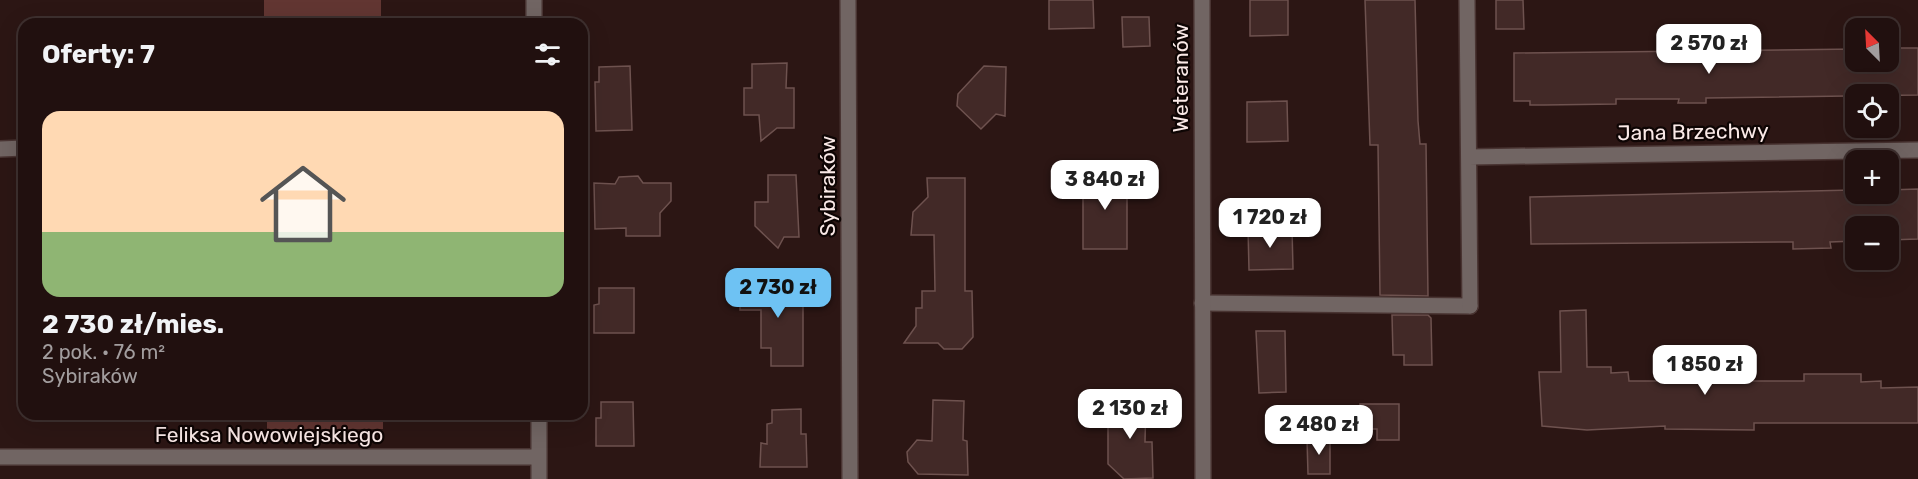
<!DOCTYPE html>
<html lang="pl">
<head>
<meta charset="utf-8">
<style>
	body { margin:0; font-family:Rubik,sans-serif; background:#291918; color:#f1f3f6; height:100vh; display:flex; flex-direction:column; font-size:22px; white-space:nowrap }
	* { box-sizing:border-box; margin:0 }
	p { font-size:20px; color:#a29d9e }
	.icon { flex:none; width:33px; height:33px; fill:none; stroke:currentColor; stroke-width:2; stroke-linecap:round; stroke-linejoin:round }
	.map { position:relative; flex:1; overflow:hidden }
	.sheet { position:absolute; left:18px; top:18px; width:570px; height:402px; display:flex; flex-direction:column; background:#21100f; border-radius:18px; box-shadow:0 6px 24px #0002,0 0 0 2px #3e302f }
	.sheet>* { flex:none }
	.needle { width:39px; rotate:336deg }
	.fabs { position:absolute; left:1845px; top:18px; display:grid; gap:12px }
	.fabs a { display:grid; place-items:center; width:54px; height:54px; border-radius:12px; background:#21100f; box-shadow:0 6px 24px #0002,0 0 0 2px #3e302f; font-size:30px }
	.price { position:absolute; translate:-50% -51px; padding:0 14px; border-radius:12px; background:#fff; color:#222; font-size:20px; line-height:39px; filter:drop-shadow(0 2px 3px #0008) }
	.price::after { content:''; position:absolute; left:50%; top:36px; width:18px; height:14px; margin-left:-9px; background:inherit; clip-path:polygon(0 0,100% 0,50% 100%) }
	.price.selected { background:#6ec2f3; color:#111 }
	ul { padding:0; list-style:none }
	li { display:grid; align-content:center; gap:12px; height:318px; padding:0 24px }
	li span { display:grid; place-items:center; height:186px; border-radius:18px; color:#555 }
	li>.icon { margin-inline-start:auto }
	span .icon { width:108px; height:108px; fill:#fffc; stroke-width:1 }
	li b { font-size:26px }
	h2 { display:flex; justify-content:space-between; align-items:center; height:72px; padding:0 24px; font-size:26px }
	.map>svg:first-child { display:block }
	.green { fill:#623632 }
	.building { fill:#422927; stroke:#6e524f; stroke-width:1.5 }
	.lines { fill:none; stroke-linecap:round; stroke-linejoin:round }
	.lane-casing { stroke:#493432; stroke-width:18 }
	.street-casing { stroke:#493432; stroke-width:18 }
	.lane { stroke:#716563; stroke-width:15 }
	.street { stroke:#716563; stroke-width:15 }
	.labels { text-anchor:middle; stroke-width:4.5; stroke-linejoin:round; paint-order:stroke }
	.street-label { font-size:21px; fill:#fae9e7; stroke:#0e0504 }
</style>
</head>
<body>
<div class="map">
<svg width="1918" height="479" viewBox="0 0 1918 479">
	<rect width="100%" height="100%" fill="#2c1614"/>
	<!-- green -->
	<path class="green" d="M264 0H381V24H264Z
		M267 414H383V429H267Z"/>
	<!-- building -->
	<path class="building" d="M1049 0H1093L1094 28 1049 29Z
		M1250 0H1288V35L1250 36Z
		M1365 0H1415L1418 121 1420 144H1426L1428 296 1380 295 1378 145H1370Z
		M1496 0H1523L1524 29H1496Z
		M1122 17H1149L1150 46 1123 47Z
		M1888 48H1918V95L1706 98V103H1678L1679 99H1616V104L1544 105H1530V101H1514V53L1856 49V62H1888Z
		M787 63 786 88H794V128H777L761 141 759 115H744V88H752V64Z
		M630 66 632 130 596 131 595 82H599V67Z
		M984 66 1006 67 1005 116 996 114 981 129 957 106 958 94Z
		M1287 101 1288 141 1247 142V102Z
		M1088 169H1123V194L1127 195V249H1083V195H1087Z
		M768 175H796L799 237H784L778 248 755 226V202H768Z
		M638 176 643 183H671V201L660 213V236H626V228L595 229 594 183 615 184 619 177Z
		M927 178H965V291H972L973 337 962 349H944L938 343H904L916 326V308H922V291H935L934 235H911L913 212 928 197Z
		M1918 189V239L1888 240V226H1856V241L1830 242 1831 248 1793 249V242L1531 244 1530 197 1853 190 1856 194H1888V190Z
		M1292 228 1293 269 1249 270 1248 229Z
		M740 282 803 283V366H771V348H761V310H740Z
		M599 288H634V333H594V305L599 304Z
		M1586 310 1587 367H1611V373L1628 372 1629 381H1685V371H1734V381H1804V374H1861V382L1881 381V388L1918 387V423H1754V430L1665 429V426L1587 430 1542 426 1539 372H1561L1560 311Z
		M1392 315H1428L1431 318 1432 365H1404V355H1393Z
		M1256 331H1285L1286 392 1259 393Z
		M1146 399 1145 442H1152L1153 478 1124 479 1108 464V422H1112V400Z
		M933 400 964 401 963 440 967 441 968 475 918 474 908 462 907 452 917 440 932 441Z
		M601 402H633L634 446H596V418H601Z
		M1360 404H1399V440H1377V429H1360Z
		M801 409V434H806L807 467H760L761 443 767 444V424L772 423V410Z
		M1330 438V474H1308L1307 439Z"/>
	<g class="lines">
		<defs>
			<path id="lane" d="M1202 303 1470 306"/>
			<path id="street" d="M534 0V24
				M848 0 850 479
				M1202 0 1203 479
				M1467 0 1470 306
				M0 149 24 148
				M1469 157 1918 150
				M539 414V479
				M0 457H539"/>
		</defs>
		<!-- lane casing -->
		<use href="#lane" class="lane-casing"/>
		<!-- street casing -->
		<use href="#street" class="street-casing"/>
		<!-- lane -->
		<use href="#lane" class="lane"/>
		<!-- street -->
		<use href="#street" class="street"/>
	</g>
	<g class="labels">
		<!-- street labels -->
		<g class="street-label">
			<text transform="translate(1181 78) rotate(-90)" y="7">Weteranów</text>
			<text transform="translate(1693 132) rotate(-1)" y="7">Jana Brzechwy</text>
			<text transform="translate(828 186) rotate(-90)" y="7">Sybiraków</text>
			<text x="269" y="442">Feliksa Nowowiejskiego</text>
		</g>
	</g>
</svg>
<div class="fabs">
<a><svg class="needle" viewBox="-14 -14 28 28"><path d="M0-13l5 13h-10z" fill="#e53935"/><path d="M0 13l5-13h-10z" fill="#a29d9e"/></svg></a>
<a><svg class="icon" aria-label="locate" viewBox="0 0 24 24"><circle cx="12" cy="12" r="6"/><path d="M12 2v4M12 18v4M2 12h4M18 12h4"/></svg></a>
<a>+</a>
<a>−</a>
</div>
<b class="price" style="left:1709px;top:75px">2 570 zł</b>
<b class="price" style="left:1105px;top:211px">3 840 zł</b>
<b class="price" style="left:1270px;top:249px">1 720 zł</b>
<b class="price selected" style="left:778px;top:319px">2 730 zł</b>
<b class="price" style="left:1705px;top:396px">1 850 zł</b>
<b class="price" style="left:1130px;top:440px">2 130 zł</b>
<b class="price" style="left:1319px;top:456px">2 480 zł</b>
<section class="sheet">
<h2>Oferty: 7<svg class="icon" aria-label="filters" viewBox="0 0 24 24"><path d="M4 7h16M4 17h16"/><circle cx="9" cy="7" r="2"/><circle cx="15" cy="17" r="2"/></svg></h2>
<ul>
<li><span style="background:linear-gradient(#ffd9b3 65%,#8fb573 0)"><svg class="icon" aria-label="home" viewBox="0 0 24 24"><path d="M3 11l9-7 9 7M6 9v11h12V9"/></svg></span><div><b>2 730 zł/mies.</b><p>2 pok. · 76 m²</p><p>Sybiraków</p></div></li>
</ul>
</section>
</div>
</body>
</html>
